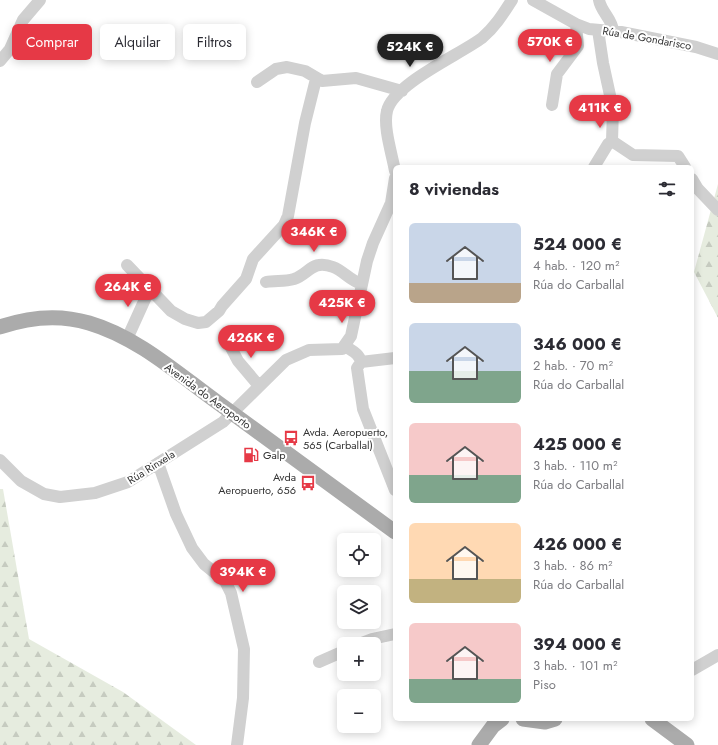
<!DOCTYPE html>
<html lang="es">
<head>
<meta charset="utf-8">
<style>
	body { margin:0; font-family:Jost,sans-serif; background:#f7f7f7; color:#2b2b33; height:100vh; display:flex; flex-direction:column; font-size:15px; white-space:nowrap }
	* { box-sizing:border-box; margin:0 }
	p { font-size:13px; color:#7c7c81 }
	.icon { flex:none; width:22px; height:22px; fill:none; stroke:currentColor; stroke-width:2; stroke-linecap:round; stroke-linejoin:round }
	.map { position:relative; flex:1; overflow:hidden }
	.details { position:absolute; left:393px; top:165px; width:301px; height:556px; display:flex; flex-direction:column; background:#fff; border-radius:6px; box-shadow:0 2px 10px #0003 }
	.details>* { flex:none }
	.hud { position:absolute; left:12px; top:24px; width:321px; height:36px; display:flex; gap:8px }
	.buttons { position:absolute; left:337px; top:533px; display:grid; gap:8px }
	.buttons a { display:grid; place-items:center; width:44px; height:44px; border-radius:6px; background:#fff; box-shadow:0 2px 10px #0003; font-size:20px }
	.price { position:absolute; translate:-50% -34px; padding:0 9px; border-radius:14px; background:#e63946; color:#fff; font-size:13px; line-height:26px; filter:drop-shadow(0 1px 2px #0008) }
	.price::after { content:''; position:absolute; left:50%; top:24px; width:12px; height:9px; margin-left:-6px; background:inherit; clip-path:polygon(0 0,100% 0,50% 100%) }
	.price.active { background:#222; color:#fff }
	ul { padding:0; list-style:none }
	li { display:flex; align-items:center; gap:12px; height:100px; padding:0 16px }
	li span { display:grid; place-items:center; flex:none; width:112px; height:80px; border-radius:6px; color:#555 }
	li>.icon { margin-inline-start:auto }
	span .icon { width:48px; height:48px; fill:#fffc; stroke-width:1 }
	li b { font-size:17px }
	h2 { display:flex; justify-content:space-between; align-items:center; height:48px; padding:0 16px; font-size:17px }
	.pill { padding:0 14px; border-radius:6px; background:#fff; box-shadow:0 2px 10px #0003; font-size:14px; line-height:36px }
	.pill.active { background:#e63946; color:#fff }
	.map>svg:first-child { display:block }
	.forest { fill:url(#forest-firs) }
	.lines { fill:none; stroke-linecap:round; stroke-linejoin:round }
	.minor { stroke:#d0d0d0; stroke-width:12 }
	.major { stroke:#ababab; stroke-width:15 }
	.labels { text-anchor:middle; stroke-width:4; stroke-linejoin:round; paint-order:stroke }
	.street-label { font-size:11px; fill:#333; stroke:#fff }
	.poi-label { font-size:11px; fill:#333; stroke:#fff; text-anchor:start }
</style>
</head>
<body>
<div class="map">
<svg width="718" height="745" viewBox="0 0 718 745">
	<defs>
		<pattern id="forest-firs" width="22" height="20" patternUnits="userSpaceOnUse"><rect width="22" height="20" fill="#e6ecdf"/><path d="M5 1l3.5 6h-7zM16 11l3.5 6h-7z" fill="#c6cbc0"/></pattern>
	</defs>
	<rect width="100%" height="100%" fill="#fff"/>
	<!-- forest -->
	<path class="forest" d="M718 184V318L694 272Z
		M0 489H3L29 639 123 692 196 745H0Z"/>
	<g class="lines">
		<!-- minor -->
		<path class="minor" d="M533 0 576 24 589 29 621 32 696 47 718 54
			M599 0C601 12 613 20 613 31
			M598 30 603 63 613 109 612 141 633 155 678 156 685 167
			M0 61 10 49 23 20 40 0
			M257 82 276 69 287 67 305 71 322 81 356 78 402 91
			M552 105 557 74 578 46 576 24
			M594 167 608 144 612 141
			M395 171C392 154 383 127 387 111 393 84 459 55 482 38 495 27 503 14 512 0
			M692 179 698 189 718 210
			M127 265 171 311 185 319 198 323 206 322 219 311 222 306 246 279 253 259 284 225 288 216 305 123 316 79
			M266 282C275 280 284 282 294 279 309 274 312 259 333 267 344 271 350 281 362 284
			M127 339 146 297 152 292
			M228 342 238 361 259 386
			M345 346C352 351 359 353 361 362L357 368 363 409 395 490
			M361 362 395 358
			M0 460 21 481 44 494 60 497 95 493 128 482 223 422 286 360 309 350 342 349 351 336 367 261 373 243 391 203 395 178
			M158 463 176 514 192 548 204 564 225 581 231 593 244 649 243 698 237 745
			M359 644 372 639 395 634
			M319 662 344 651
			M692 670 718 655"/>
		<!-- major -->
		<path class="major" d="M0 327C29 317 59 314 89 323 137 337 177 373 217 402 276 445 336 489 395 532
			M523 719 545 722 555 719
			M652 719 687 745
			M479 745 493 726 502 719"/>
	</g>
	<!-- icons -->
	<defs>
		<symbol id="bus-bare" viewBox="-9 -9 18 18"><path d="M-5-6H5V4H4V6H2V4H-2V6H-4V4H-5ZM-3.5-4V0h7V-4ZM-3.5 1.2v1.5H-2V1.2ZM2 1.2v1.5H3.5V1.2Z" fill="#e63946" stroke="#fff" stroke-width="2.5" paint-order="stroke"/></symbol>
		<symbol id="fuel-bare" viewBox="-9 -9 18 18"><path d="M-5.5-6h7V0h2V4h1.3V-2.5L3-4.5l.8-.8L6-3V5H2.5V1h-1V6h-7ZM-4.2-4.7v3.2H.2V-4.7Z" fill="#e63946" stroke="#fff" stroke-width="2.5" paint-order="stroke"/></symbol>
	</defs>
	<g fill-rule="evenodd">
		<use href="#bus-bare" x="280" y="427" width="22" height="22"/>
		<use href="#fuel-bare" x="240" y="444" width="22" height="22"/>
		<use href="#bus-bare" x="297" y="472" width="22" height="22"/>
	</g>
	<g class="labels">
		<!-- street labels -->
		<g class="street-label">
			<text transform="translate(647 38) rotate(10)" y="4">Rúa de Gondarisco</text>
			<text transform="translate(208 396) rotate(36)" y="4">Avenida do Aeroporto</text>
			<text transform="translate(151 467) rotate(-32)" y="4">Rúa Rinxela</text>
		</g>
		<!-- poi labels -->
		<g class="poi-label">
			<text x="303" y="436">Avda. Aeropuerto,<tspan x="303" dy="13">565 (Carballal)</tspan></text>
			<text x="263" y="459">Galp</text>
			<text x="296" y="481" text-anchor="end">Avda<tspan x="296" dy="13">Aeropuerto, 656</tspan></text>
		</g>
	</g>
</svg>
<div class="buttons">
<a><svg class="icon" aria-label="locate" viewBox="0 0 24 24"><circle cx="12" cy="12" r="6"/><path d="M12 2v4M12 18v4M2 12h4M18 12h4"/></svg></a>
<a><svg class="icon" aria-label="layers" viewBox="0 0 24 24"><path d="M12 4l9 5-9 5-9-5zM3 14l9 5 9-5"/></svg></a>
<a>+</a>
<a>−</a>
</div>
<b class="price" style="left:550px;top:63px">570K €</b>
<b class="price active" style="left:410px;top:68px">524K €</b>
<b class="price" style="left:600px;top:129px">411K €</b>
<b class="price" style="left:314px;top:253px">346K €</b>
<b class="price" style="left:128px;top:308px">264K €</b>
<b class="price" style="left:342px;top:324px">425K €</b>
<b class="price" style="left:251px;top:359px">426K €</b>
<b class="price" style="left:243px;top:593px">394K €</b>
<div class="hud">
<a class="pill active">Comprar</a>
<a class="pill">Alquilar</a>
<a class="pill">Filtros</a>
</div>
<section class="details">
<h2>8 viviendas<svg class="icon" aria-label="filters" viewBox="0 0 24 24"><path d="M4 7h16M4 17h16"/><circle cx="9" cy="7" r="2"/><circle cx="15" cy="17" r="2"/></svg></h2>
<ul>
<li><span style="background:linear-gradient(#c9d6e8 75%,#b9a48a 0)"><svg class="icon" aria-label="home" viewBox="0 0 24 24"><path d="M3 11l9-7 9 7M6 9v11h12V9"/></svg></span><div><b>524 000 €</b><p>4 hab. · 120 m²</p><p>Rúa do Carballal</p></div></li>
<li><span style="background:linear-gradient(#c9d6e8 60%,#7fa58c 0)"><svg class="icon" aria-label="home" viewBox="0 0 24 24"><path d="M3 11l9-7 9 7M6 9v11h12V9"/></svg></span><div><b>346 000 €</b><p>2 hab. · 70 m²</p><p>Rúa do Carballal</p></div></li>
<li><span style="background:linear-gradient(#f6c9c9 65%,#7fa58c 0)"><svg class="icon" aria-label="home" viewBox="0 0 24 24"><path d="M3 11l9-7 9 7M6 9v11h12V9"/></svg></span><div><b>425 000 €</b><p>3 hab. · 110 m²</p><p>Rúa do Carballal</p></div></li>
<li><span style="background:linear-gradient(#ffd9b3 70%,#c2b280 0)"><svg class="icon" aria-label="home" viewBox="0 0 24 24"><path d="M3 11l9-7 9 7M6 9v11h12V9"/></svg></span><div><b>426 000 €</b><p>3 hab. · 86 m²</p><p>Rúa do Carballal</p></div></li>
<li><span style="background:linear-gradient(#f6c9c9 70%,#7fa58c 0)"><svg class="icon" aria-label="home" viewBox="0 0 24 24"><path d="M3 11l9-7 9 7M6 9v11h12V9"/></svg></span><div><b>394 000 €</b><p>3 hab. · 101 m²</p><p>Piso</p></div></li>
</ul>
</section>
</div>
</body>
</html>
